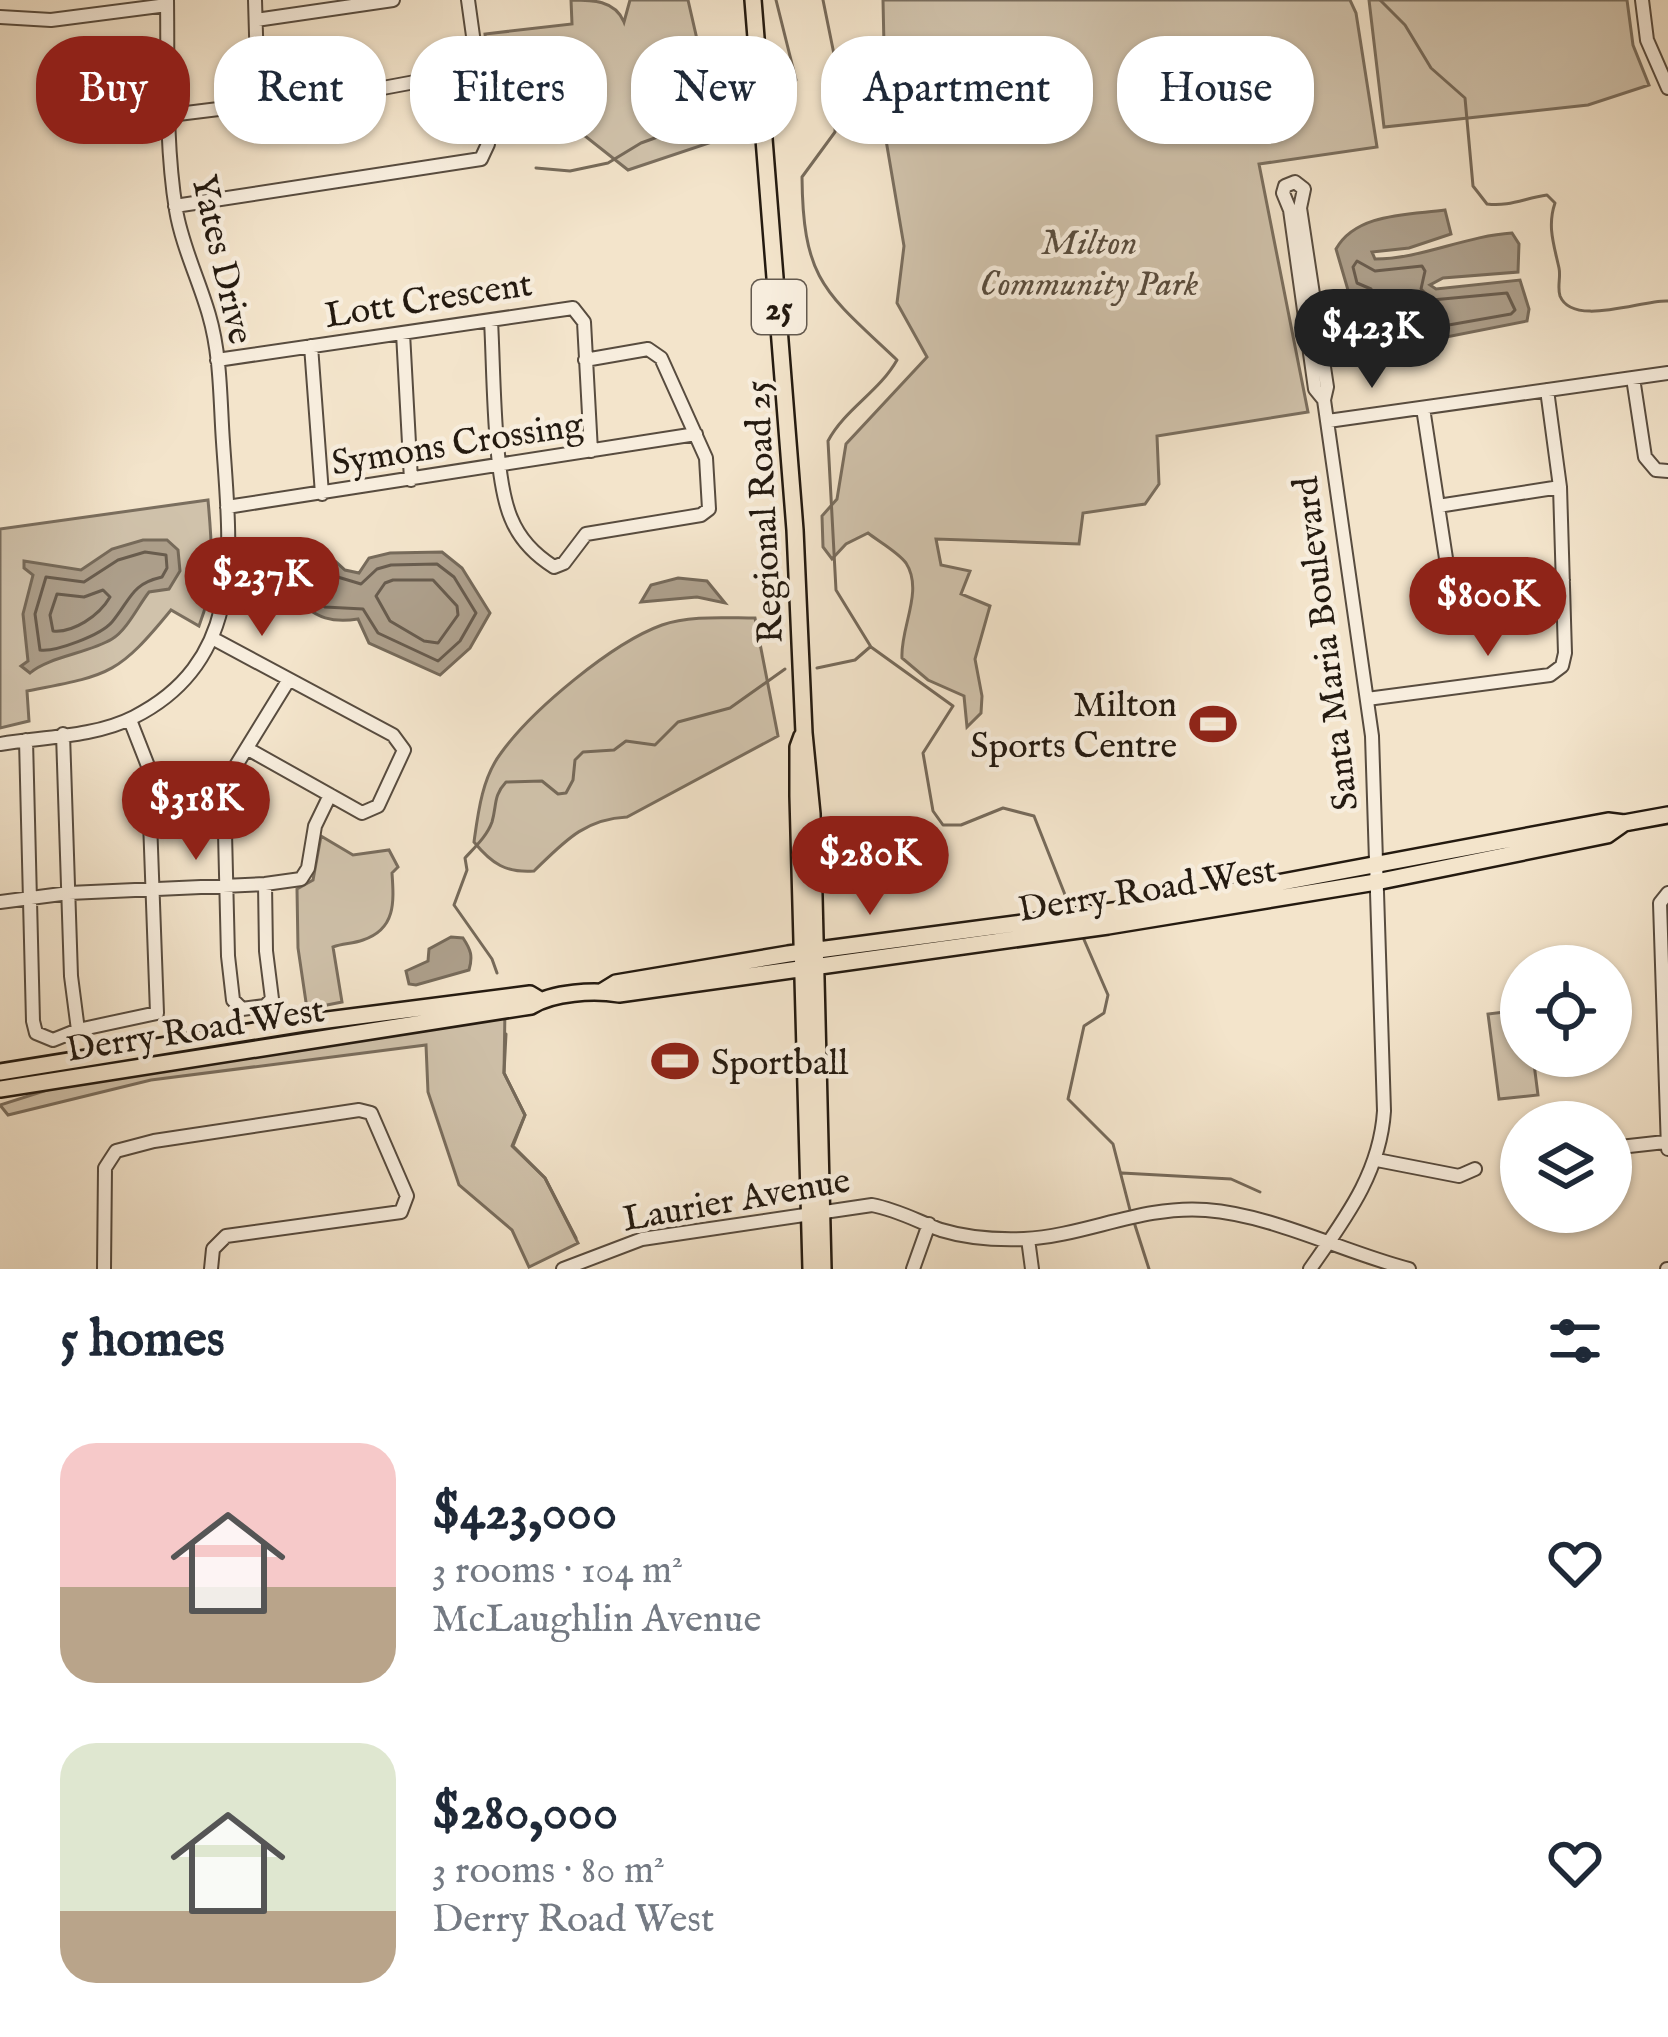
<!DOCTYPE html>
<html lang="en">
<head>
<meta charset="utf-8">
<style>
	body { margin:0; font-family:"IM FELL English",serif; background:#f2f2f3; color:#1f2937; height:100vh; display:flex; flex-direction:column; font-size:45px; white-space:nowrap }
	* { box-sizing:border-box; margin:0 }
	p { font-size:39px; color:#747a83 }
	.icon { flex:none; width:66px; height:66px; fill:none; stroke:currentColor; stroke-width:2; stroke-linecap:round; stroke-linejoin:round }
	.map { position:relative; height:1269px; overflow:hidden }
	.panel { display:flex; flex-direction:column; background:#fff; flex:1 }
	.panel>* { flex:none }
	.guide { position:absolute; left:36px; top:36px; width:1596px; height:108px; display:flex; gap:24px }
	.controls { position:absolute; left:1500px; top:945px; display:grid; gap:24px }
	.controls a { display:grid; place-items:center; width:132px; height:132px; border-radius:50%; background:#fff; box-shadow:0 3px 9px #0004; font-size:60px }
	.price { position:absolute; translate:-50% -102px; padding:0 27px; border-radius:42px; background:#8f2418; color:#fff; font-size:39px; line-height:78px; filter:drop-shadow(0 3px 6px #0008) }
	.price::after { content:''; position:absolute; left:50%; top:72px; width:36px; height:27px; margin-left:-18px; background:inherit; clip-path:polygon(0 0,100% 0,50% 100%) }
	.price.current { background:#222; color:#fff }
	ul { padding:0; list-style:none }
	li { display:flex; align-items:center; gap:36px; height:300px; padding:0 60px }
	li span { display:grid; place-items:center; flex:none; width:336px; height:240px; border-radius:36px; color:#555 }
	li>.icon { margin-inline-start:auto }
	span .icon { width:144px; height:144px; fill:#fffc; stroke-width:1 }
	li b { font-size:51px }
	h2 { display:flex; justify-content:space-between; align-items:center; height:144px; padding:0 60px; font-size:51px }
	.pill { padding:0 42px; border-radius:48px; background:#fff; box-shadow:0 3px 9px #0004; font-size:42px; line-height:108px }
	.pill.current { background:#8f2418; color:#fff }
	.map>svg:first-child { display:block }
	.green { fill:#d0c2ab; stroke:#7a6e5e; stroke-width:3 }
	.water { fill:#ad9f8b; stroke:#766a5a; stroke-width:3 }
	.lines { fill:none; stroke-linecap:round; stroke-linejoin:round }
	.shore { stroke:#685c4e; stroke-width:3 }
	.stream { stroke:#766a5a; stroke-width:3 }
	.minor-casing { stroke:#584c3f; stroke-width:16 }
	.major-casing { stroke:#241a10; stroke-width:20 }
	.minor { stroke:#f7eddd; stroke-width:12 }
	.major { stroke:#f3e4cb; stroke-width:15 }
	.labels { text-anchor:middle; stroke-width:9; stroke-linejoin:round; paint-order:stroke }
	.shield { fill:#f7eddd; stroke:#63594e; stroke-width:3 }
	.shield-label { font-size:33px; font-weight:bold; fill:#241a10 }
	.park-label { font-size:36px; font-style:italic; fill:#584c3e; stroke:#f7eddd }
	.street-label { font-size:36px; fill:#241a10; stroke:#f7eddd }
	.poi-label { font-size:36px; fill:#241a10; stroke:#f7eddd; text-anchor:end }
</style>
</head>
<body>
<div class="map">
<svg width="1668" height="1269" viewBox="0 0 1668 1269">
	<rect width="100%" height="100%" fill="#f3e4cb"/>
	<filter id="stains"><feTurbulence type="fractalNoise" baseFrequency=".00167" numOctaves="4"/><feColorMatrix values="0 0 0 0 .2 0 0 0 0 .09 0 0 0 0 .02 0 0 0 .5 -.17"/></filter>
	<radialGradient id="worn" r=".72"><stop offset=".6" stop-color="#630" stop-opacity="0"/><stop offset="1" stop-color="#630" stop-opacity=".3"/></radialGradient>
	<!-- green -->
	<path class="green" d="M571 0C592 0 615 0 624 22L630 0H688L699 48 727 92V137L628 170 570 124 538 129 521 68 489 72 485 34 572 24Z
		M883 0H1350L1356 13 1377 147 1259 164 1308 412 1157 436 1159 484 1145 504 1083 513 1079 544 936 539 941 565 970 571 961 594 990 606 975 659 982 696 981 713 967 727 964 696 928 680 902 658C900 628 924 591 906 563 898 552 878 541 868 533L846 544 832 559 823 547 822 516 837 499 846 444 927 357 897 303 904 246 886 140Z
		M1369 0H1627L1633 45 1649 85 1588 105 1384 127Z
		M208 500C212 545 216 583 199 626L171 610C117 676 109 675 27 691L29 721 0 728V529Z
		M755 618 778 736 627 817C584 819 564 842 534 871 506 873 492 864 474 842 478 813 482 778 501 753 532 710 612 643 662 625 689 615 726 618 755 618Z
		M321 836 353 855 389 850 398 867 392 873C394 902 396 929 363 940 352 944 343 943 333 947L342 1002 307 1009 298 948 297 889 313 880Z
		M505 1008 504 1073 525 1115 513 1146 545 1178 578 1243 529 1267 512 1230 459 1185 428 1092 426 1045 151 1080 8 1115 0 1105 129 1064Z
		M1521 1010V1056H1533L1538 1095 1499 1099 1488 1014Z"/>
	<!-- water -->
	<path class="water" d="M1445 210 1451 234 1409 248 1372 252 1375 259C1421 259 1465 236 1512 233L1519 244 1518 272 1443 278 1430 285 1436 289 1520 280 1529 309 1527 321 1426 341 1354 342 1349 313 1367 299 1350 297 1336 249C1356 213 1408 215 1445 210Z
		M143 540H167L178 550 180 571 169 589 149 592C138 606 127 630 112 639 89 653 48 657 30 673L21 666 28 661 23 614 33 575 24 568V561L81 570 112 549Z
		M442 552 462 568 490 613 470 648 440 675 369 643 358 619C307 627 308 595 271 595V582L287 573 336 562 345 570 359 573 369 558 390 553Z
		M678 578 707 581 725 603 697 597 641 602 651 585Z
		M451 937 463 938C471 950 473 956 469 970L416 985 409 984 406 971 428 961 429 949Z"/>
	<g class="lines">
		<!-- shore -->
		<path class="shore" d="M1357 261 1375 271 1422 266 1425 271 1421 289 1432 300 1507 293 1515 310 1511 314 1426 329 1368 330 1363 320 1374 309 1376 299 1371 289 1357 283 1353 267Z
			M145 552 166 555 167 568 162 577C131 584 131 599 112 622 101 635 56 652 40 650L35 614 46 577 84 582 118 560Z
			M437 564 454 577 476 613 460 641 438 661 378 633 363 609 325 607 300 587 303 581 331 575 361 584 377 569 391 565Z
			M393 580H433L457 606 458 615 438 643 424 641 390 621 376 596 385 583Z
			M103 590 110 597C99 616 73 633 53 631L50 615 57 594 84 597Z"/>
		<!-- stream -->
		<path class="stream" d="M823 0 837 69 835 132 802 177C803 281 825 292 897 360 879 392 845 409 828 441L836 590 871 647 953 706 923 753 933 811 943 825H961L1003 808 1034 816 1071 910
			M1380 0 1405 25 1431 68 1465 98 1473 186 1487 204C1509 207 1525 198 1547 195L1555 203C1547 226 1554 245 1559 268 1561 277 1557 287 1560 296 1573 328 1644 299 1668 301
			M774 107 796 80 776 0
			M536 168 570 171 608 163 641 143 688 126 742 116
			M817 668 855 660 870 647
			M1082 935 1108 995 1104 1013 1084 1026 1068 1099 1113 1144 1130 1210
			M497 973 492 959 454 905 467 870 465 858C475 847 487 836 492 822 497 805 493 796 506 782L542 781 558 794 566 793 573 780 575 760 583 752 614 750 626 741 655 745 678 722 730 708 785 669
			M506 1034 504 1073 525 1115 512 1146 545 1178 576 1238
			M1122 1173 1231 1179 1260 1192
			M1133 1219 1149 1269"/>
		<defs>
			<path id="minor" d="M255 0 258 102
				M1642 0 1647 40 1668 88
				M0 17 51 20 167 5
				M256 20 393 0
				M170 115 372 90 479 70
				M1295 182 1304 189 1300 208 1327 387 1324 400 1315 389 1290 210 1283 193 1285 186Z
				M175 206 481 159 488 144 468 0
				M491 321C494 370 493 476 511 518 519 538 535 555 554 567L564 563 586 534 701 515 709 509 706 458 661 358 648 349 585 360
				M403 333 411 480
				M311 346 322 494
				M217 360 573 308 584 322 591 451
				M1633 378 1645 457 1656 470 1668 471
				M1423 408 1449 578 1454 589 1467 593 1563 580
				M1328 421 1668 373
				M1438 506 1560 487
				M227 507 696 434
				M212 638 393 735 404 750 378 806 362 813 248 749
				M1367 699 1550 675 1562 666 1565 653 1560 487 1547 390
				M63 734 71 976 78 1030
				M26 740 33 1021 36 1033 53 1040 78 1030 157 1013 148 766 130 720
				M0 744C43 737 95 737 134 717 247 660 230 547 223 442 220 400 221 356 209 315 199 280 182 246 176 210 165 142 168 69 167 0
				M265 884 266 951 272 999 265 1006 242 1009 233 1000 228 956 224 792 232 772 288 681
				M1668 893 1660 903 1668 1149
				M0 902 69 893 265 884 301 879 308 868 315 826 330 795
				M1611 1148 1665 1142
				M1377 1160 1459 1176 1475 1169
				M1028 1239 1032 1269
				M104 1269 105 1168 116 1151 154 1141 359 1110 371 1113 407 1196 401 1212 226 1236 213 1249 211 1269
				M563 1269 642 1239 872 1205C898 1210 917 1221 941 1230 967 1238 996 1240 1024 1239 1085 1236 1142 1205 1206 1210 1273 1215 1343 1252 1409 1269
				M913 1269 929 1224
				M1310 1269C1344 1220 1380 1174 1384 1111L1372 736 1324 400
				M1667 1269H1668"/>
			<path id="major" d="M753 0 795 530 804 733 812 814 823 1269
				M802 736 798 747V796L811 1269
				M603 991 616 983 788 954 1165 904 1608 821 1624 823 1668 815
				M0 1072 304 1023 530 994 540 1000
				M0 1089 531 1006C553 992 594 990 619 994L1108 926 1376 882 1607 835 1624 823"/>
		</defs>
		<!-- minor casing -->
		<use href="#minor" class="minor-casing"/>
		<!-- major casing -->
		<use href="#major" class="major-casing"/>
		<!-- minor -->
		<use href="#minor" class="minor"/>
		<!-- major -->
		<use href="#major" class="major"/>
	</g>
	<!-- icons -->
	<defs>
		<symbol id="stadium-bare" viewBox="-9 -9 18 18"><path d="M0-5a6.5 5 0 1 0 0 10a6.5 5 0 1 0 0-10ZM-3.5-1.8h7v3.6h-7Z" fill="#8f2418" stroke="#f7eddd" stroke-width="2.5" paint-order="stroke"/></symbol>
	</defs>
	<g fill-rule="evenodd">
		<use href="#stadium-bare" x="1180" y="691" width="66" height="66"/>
		<use href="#stadium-bare" x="642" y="1028" width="66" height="66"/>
	</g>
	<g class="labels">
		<!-- shield labels -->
		<rect class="shield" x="752" y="280" width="54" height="54" rx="9"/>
		<g class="shield-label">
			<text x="779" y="319">25</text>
		</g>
		<!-- park labels -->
		<g class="park-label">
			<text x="1089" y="254">Milton<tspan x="1089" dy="41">Community Park</tspan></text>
		</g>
		<!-- street labels -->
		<g class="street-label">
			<text transform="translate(224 259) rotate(77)" y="13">Yates Drive</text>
			<text transform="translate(428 298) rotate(-9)" y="13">Lott Crescent</text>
			<text transform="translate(457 442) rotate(-9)" y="13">Symons Crossing</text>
			<text transform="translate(762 512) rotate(-93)" y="13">Regional Road 25</text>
			<text transform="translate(1324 644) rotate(-97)" y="13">Santa Maria Boulevard</text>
			<text transform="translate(1147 888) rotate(-9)" y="13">Derry Road West</text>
			<text transform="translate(195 1028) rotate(-9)" y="13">Derry Road West</text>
			<text transform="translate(736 1198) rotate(-10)" y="13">Laurier Avenue</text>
		</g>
		<!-- poi labels -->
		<g class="poi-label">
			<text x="1177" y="716">Milton<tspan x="1177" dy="41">Sports Centre</tspan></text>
			<text x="711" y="1074" text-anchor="start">Sportball</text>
		</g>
	</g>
	<rect width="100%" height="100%" filter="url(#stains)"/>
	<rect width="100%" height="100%" fill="url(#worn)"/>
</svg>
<div class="controls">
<a><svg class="icon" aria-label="locate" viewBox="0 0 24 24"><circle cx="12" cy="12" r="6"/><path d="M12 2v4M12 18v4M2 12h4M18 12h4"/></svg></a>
<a><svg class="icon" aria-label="layers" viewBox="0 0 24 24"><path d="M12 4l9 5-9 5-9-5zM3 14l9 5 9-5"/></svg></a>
</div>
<b class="price current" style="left:1372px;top:391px">$423K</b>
<b class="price" style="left:262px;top:639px">$237K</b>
<b class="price" style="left:1488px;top:659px">$800K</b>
<b class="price" style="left:196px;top:863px">$318K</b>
<b class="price" style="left:870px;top:918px">$280K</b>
<div class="guide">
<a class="pill current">Buy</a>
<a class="pill">Rent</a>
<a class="pill">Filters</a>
<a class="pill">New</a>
<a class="pill">Apartment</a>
<a class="pill">House</a>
</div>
</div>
<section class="panel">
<h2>5 homes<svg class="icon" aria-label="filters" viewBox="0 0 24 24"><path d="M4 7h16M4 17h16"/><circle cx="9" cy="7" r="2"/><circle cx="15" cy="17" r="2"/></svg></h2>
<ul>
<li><span style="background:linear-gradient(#f6c9c9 60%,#b9a48a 0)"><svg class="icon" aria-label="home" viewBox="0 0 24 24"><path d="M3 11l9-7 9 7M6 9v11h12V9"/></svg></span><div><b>$423,000</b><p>3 rooms · 104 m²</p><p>McLaughlin Avenue</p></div><svg class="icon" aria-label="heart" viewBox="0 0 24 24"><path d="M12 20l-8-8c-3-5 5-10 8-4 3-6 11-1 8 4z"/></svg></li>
<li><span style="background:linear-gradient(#dfe7d0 70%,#b9a48a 0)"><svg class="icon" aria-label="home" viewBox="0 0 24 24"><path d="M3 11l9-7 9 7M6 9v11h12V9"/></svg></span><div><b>$280,000</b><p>3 rooms · 80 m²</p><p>Derry Road West</p></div><svg class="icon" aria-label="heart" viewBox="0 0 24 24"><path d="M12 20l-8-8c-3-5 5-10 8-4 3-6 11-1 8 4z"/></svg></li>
</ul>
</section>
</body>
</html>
